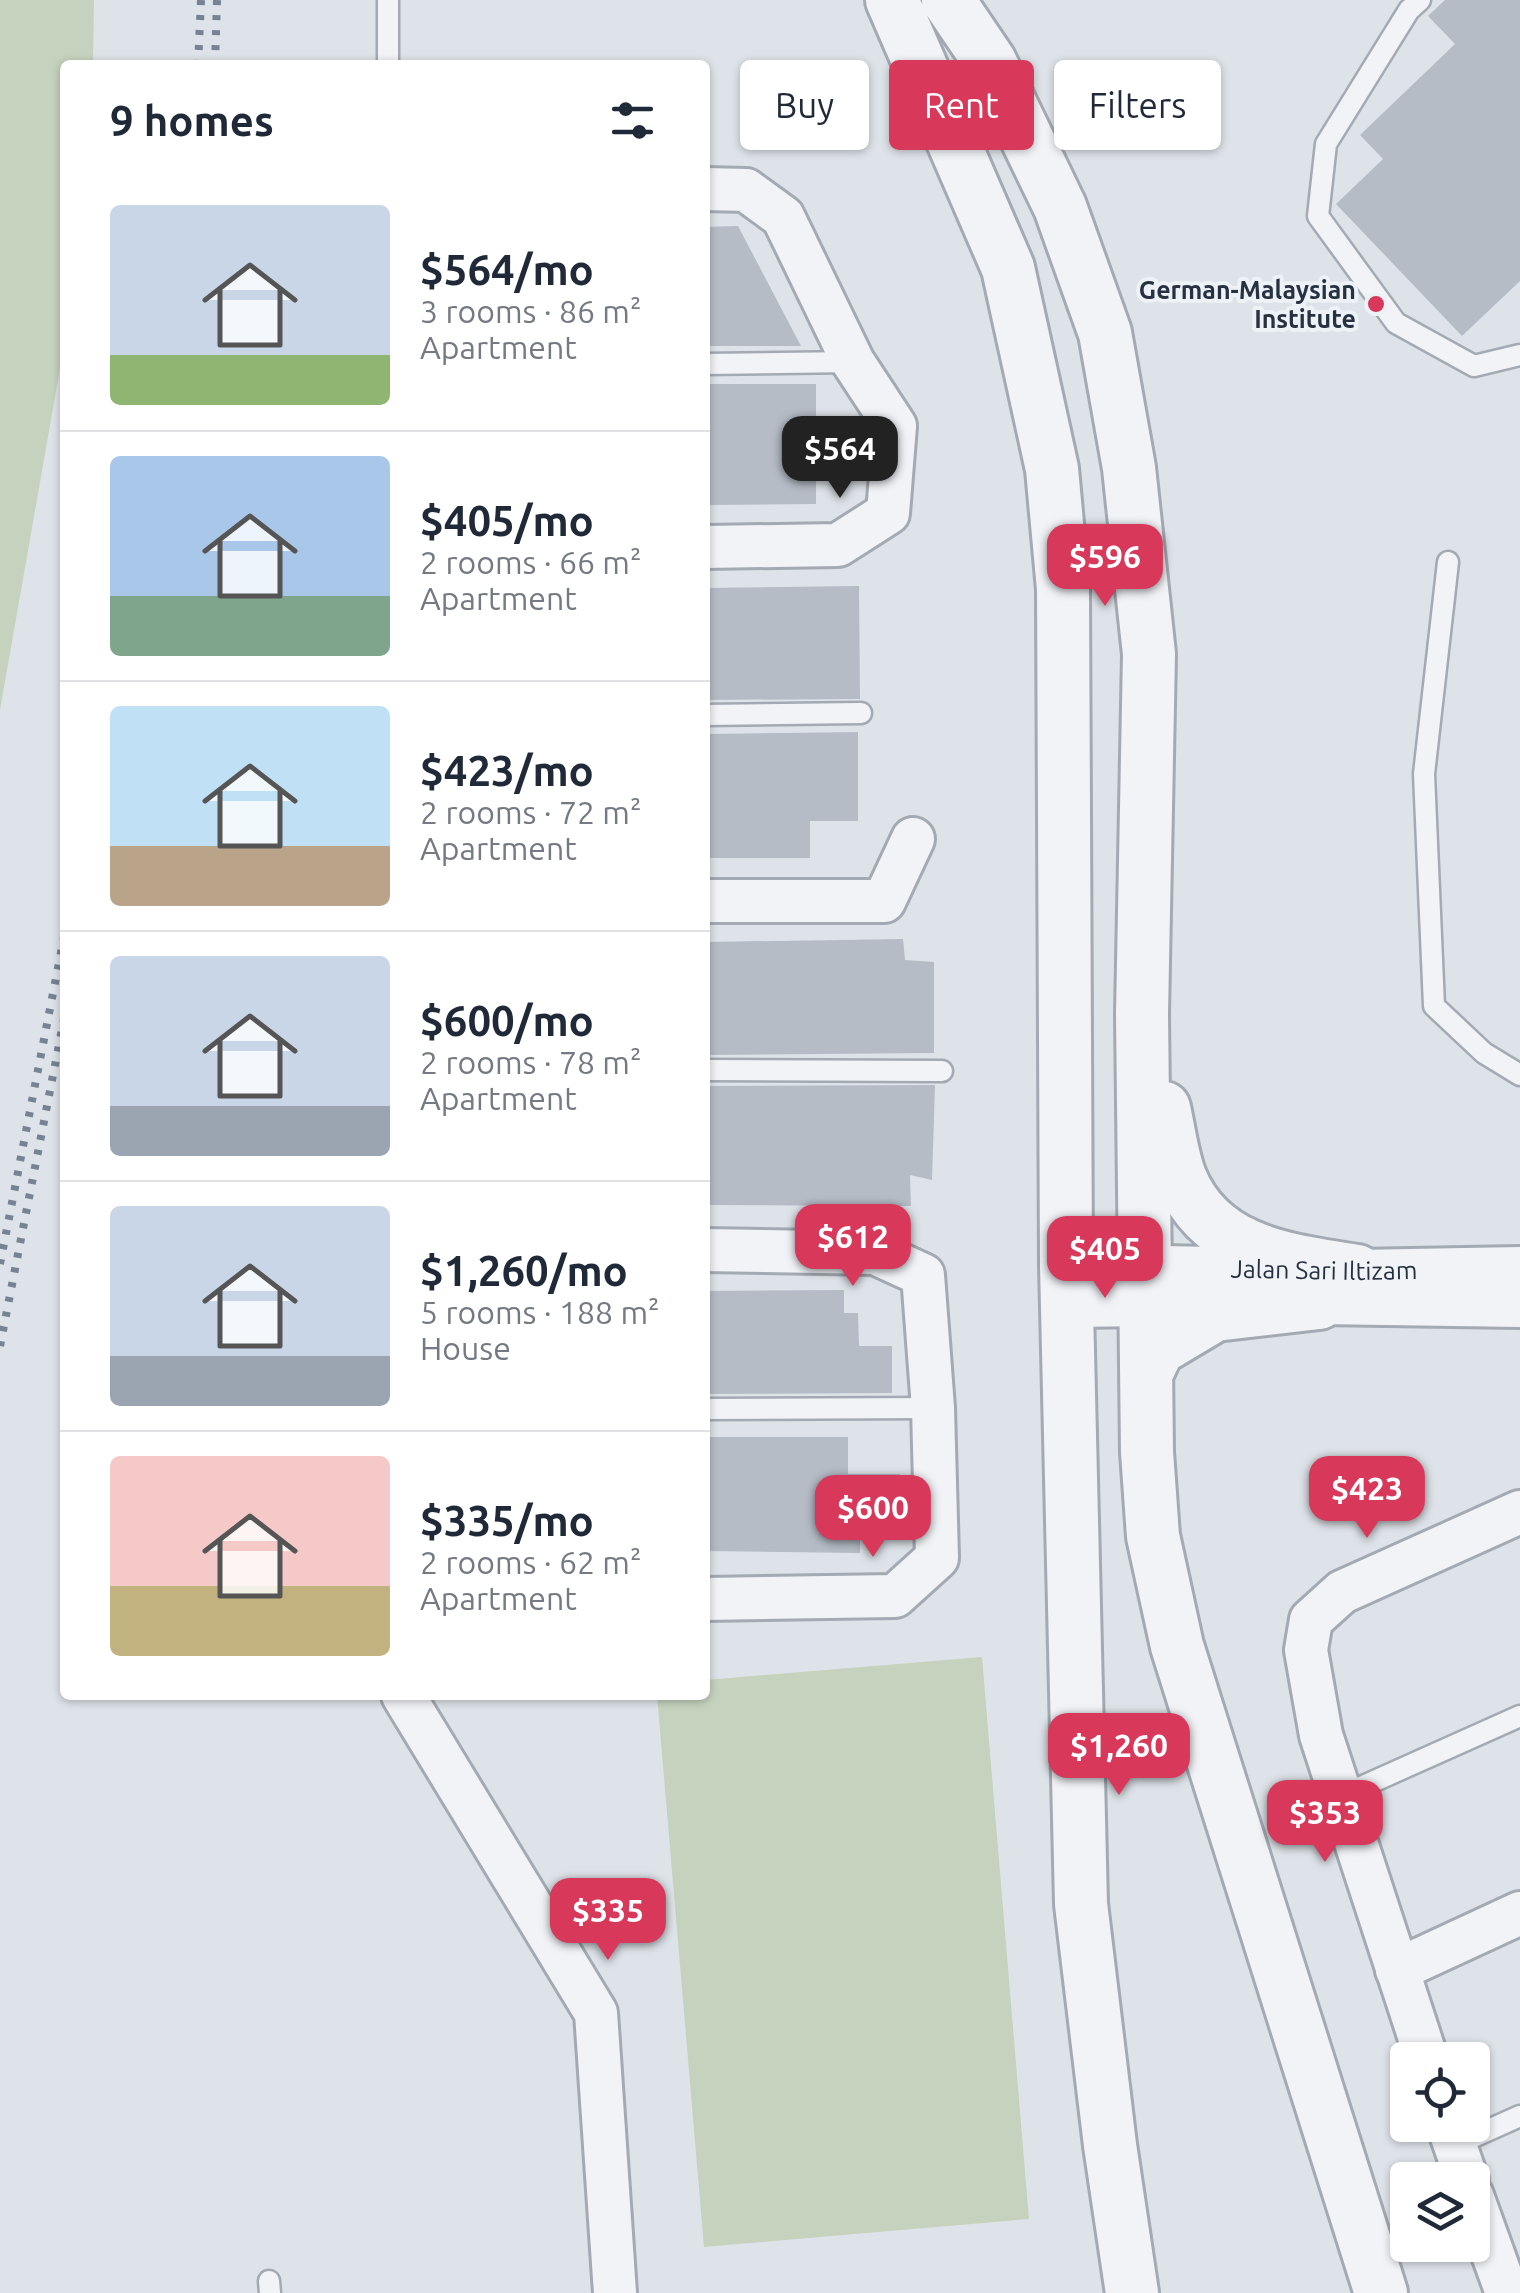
<!DOCTYPE html>
<html lang="en">
<head>
<meta charset="utf-8">
<style>
	body { margin:0; font-family:Ubuntu,sans-serif; background:#f6f6f7; color:#1f2937; height:100vh; display:flex; flex-direction:column; font-size:38px; white-space:nowrap }
	* { box-sizing:border-box; margin:0 }
	p { font-size:32px; color:#747a83 }
	.icon { flex:none; width:55px; height:55px; fill:none; stroke:currentColor; stroke-width:2; stroke-linecap:round; stroke-linejoin:round }
	.map { position:relative; flex:1; overflow:hidden }
	.panel { position:absolute; left:60px; top:60px; width:650px; height:1640px; display:flex; flex-direction:column; background:#fff; border-radius:10px; box-shadow:0 2px 8px #0004 }
	.panel>* { flex:none }
	.hud { position:absolute; left:740px; top:60px; width:630px; height:90px; display:flex; gap:20px }
	.tools { position:absolute; left:1390px; top:2042px; display:grid; gap:20px }
	.tools a { display:grid; place-items:center; width:100px; height:100px; border-radius:10px; background:#fff; box-shadow:0 2px 8px #0004; font-size:50px }
	.price { position:absolute; translate:-50% -85px; padding:0 22px; border-radius:20px; background:#d8385a; color:#fff; font-size:32px; line-height:65px; filter:drop-shadow(0 2px 5px #0008) }
	.price::after { content:''; position:absolute; left:50%; top:60px; width:30px; height:22px; margin-left:-15px; background:inherit; clip-path:polygon(0 0,100% 0,50% 100%) }
	.price.selected { background:#222; color:#fff }
	ul { padding:0; list-style:none }
	li { display:flex; align-items:center; gap:30px; height:250px; padding:0 50px }
	li+li { border-top:2px solid #e0e1e3 }
	li span { display:grid; place-items:center; flex:none; width:280px; height:200px; border-radius:10px; color:#555 }
	li>.icon { margin-inline-start:auto }
	span .icon { width:120px; height:120px; fill:#fffc; stroke-width:1 }
	li b { font-size:42px }
	h2 { display:flex; justify-content:space-between; align-items:center; height:120px; padding:0 50px; font-size:42px }
	.tag { padding:0 35px; border-radius:10px; background:#fff; box-shadow:0 2px 8px #0004; font-size:35px; line-height:90px }
	.tag.selected { background:#d8385a; color:#fff }
	.map>svg:first-child { display:block }
	.green { fill:#c5d3be }
	.building { fill:#b5bcc6 }
	.lines { fill:none; stroke-linecap:round; stroke-linejoin:round }
	.service-casing { stroke:#a3aab3; stroke-width:25 }
	.minor-casing { stroke:#a3aab3; stroke-width:48 }
	.tertiary-casing { stroke:#a3aab3; stroke-width:58 }
	.service { stroke:#f1f3f7; stroke-width:20 }
	.minor { stroke:#f1f3f7; stroke-width:42 }
	.tertiary { stroke:#f1f3f7; stroke-width:52 }
	.rail { stroke:#768394; stroke-width:8; stroke-dasharray:5 10; stroke-linecap:butt }
	.poi-dot { fill:#d8385a; stroke:#edf2f6; stroke-width:4 }
	.labels { text-anchor:middle; stroke-width:8; stroke-linejoin:round; paint-order:stroke }
	.poi-label { font-size:25px; font-weight:bold; fill:#263141; stroke:#edf2f6; text-anchor:end }
	.street-label { font-size:25px; fill:#263141; stroke:#edf2f6 }
</style>
</head>
<body>
<div class="map">
<svg width="1520" height="2293" viewBox="0 0 1520 2293">
	<rect width="100%" height="100%" fill="#dee3e9"/>
	<!-- green -->
	<path class="green" d="M0 0H94L93 65H65V340L0 710Z
		M982 1657 1029 2219 704 2247 657 1695H705V1680Z"/>
	<!-- building -->
	<path class="building" d="M1445 0H1520V281L1462 336 1336 204 1383 159 1360 135 1455 44 1428 16Z
		M738 226 801 346H705V227Z
		M705 384H816V504L705 505Z
		M859 586 860 699 705 700V588Z
		M858 732V821H810V858H705V734Z
		M903 939 905 960 934 962V1053L705 1055V942Z
		M935 1085 932 1180 910 1175 911 1206 705 1205V1086Z
		M844 1290V1313H858L859 1346H892V1393L705 1394V1291Z
		M705 1437H848V1474H900V1509L860 1508V1553L705 1551Z"/>
	<g class="lines">
		<defs>
			<path id="service" d="M388 0V65
				M1420 0 1409 10 1326 144 1318 216 1396 323 1474 366 1520 355
				M705 364 853 362
				M1448 562 1424 774 1434 1006 1484 1053 1520 1075
				M705 715 861 713
				M705 1070 942 1071
				M705 1409 933 1408
				M1341 1796 1520 1716
				M1455 2145 1520 2116
				M269 2281 270 2293"/>
			<g id="minor">
				<path d="M705 189 746 190 783 217 853 362 895 426 888 513 838 545 705 547"/>
				<path d="M705 901H884L913 839"/>
				<path d="M705 1250 875 1253 923 1275 933 1408 937 1558 895 1596 705 1599"/>
				<path id="s1" d="M1066 1265 1357 1271 1520 1268"/>
				<path d="M1068 1306 1319 1303 1520 1306"/>
				<path d="M403 1695 596 2013 615 2293"/>
				<path d="M1397 1970 1520 1913"/>
				<path d="M1427 2060 1321 1735 1306 1650 1311 1620 1342 1592 1520 1512"/>
				<path d="M1448 2125 1467 2180"/>
				<path d="M1472 2196 1507 2293"/>
			</g>
			<path id="tertiary" d="M892 0 1008 268 1052 469 1063 589 1066 1265 1081 1904 1110 2145 1132 2293
				M948 0 990 62 1060 207 1105 333 1129 468 1149 654 1142 1014 1147 1452 1153 1536 1177 1646 1381 2293
				M1164 1108C1169 1130 1172 1156 1180 1177 1210 1252 1287 1260 1357 1271
				M1147 1372 1158 1349 1215 1315 1319 1303"/>
		</defs>
		<!-- service casing -->
		<use href="#service" class="service-casing"/>
		<!-- minor casing -->
		<use href="#minor" class="minor-casing"/>
		<!-- tertiary casing -->
		<use href="#tertiary" class="tertiary-casing"/>
		<!-- service -->
		<use href="#service" class="service"/>
		<!-- minor -->
		<use href="#minor" class="minor"/>
		<!-- tertiary -->
		<use href="#tertiary" class="tertiary"/>
		<!-- rail -->
		<path class="rail" d="M198 65 201 0
			M215 65 217 0
			M0 1264 65 932
			M0 1346 65 1014"/>
	</g>
	<!-- markers -->
	<circle class="poi-dot" cx="1376" cy="304" r="10"/>
	<g class="labels">
		<!-- poi labels -->
		<g class="poi-label">
			<text x="1356" y="299">German-Malaysian<tspan x="1356" dy="29">Institute</tspan></text>
		</g>
		<!-- street labels -->
		<g class="street-label">
			<text dy="9" stroke="none"><textPath href="#s1" startOffset="258">Jalan Sari Iltizam</textPath></text>
		</g>
	</g>
</svg>
<div class="tools">
<a><svg class="icon" aria-label="locate" viewBox="0 0 24 24"><circle cx="12" cy="12" r="6"/><path d="M12 2v4M12 18v4M2 12h4M18 12h4"/></svg></a>
<a><svg class="icon" aria-label="layers" viewBox="0 0 24 24"><path d="M12 4l9 5-9 5-9-5zM3 14l9 5 9-5"/></svg></a>
</div>
<b class="price selected" style="left:840px;top:501px">$564</b>
<b class="price" style="left:1105px;top:609px">$596</b>
<b class="price" style="left:853px;top:1289px">$612</b>
<b class="price" style="left:1105px;top:1301px">$405</b>
<b class="price" style="left:1367px;top:1541px">$423</b>
<b class="price" style="left:873px;top:1560px">$600</b>
<b class="price" style="left:1119px;top:1798px">$1,260</b>
<b class="price" style="left:1325px;top:1865px">$353</b>
<b class="price" style="left:608px;top:1963px">$335</b>
<div class="hud">
<a class="tag">Buy</a>
<a class="tag selected">Rent</a>
<a class="tag">Filters</a>
</div>
<section class="panel">
<h2>9 homes<svg class="icon" aria-label="filters" viewBox="0 0 24 24"><path d="M4 7h16M4 17h16"/><circle cx="9" cy="7" r="2"/><circle cx="15" cy="17" r="2"/></svg></h2>
<ul>
<li><span style="background:linear-gradient(#c9d6e8 75%,#8fb573 0)"><svg class="icon" aria-label="home" viewBox="0 0 24 24"><path d="M3 11l9-7 9 7M6 9v11h12V9"/></svg></span><div><b>$564/mo</b><p>3 rooms · 86 m²</p><p>Apartment</p></div></li>
<li><span style="background:linear-gradient(#a9c7e8 70%,#7fa58c 0)"><svg class="icon" aria-label="home" viewBox="0 0 24 24"><path d="M3 11l9-7 9 7M6 9v11h12V9"/></svg></span><div><b>$405/mo</b><p>2 rooms · 66 m²</p><p>Apartment</p></div></li>
<li><span style="background:linear-gradient(#bfe0f5 70%,#b9a48a 0)"><svg class="icon" aria-label="home" viewBox="0 0 24 24"><path d="M3 11l9-7 9 7M6 9v11h12V9"/></svg></span><div><b>$423/mo</b><p>2 rooms · 72 m²</p><p>Apartment</p></div></li>
<li><span style="background:linear-gradient(#c9d6e8 75%,#9aa5b1 0)"><svg class="icon" aria-label="home" viewBox="0 0 24 24"><path d="M3 11l9-7 9 7M6 9v11h12V9"/></svg></span><div><b>$600/mo</b><p>2 rooms · 78 m²</p><p>Apartment</p></div></li>
<li><span style="background:linear-gradient(#c9d6e8 75%,#9aa5b1 0)"><svg class="icon" aria-label="home" viewBox="0 0 24 24"><path d="M3 11l9-7 9 7M6 9v11h12V9"/></svg></span><div><b>$1,260/mo</b><p>5 rooms · 188 m²</p><p>House</p></div></li>
<li><span style="background:linear-gradient(#f6c9c9 65%,#c2b280 0)"><svg class="icon" aria-label="home" viewBox="0 0 24 24"><path d="M3 11l9-7 9 7M6 9v11h12V9"/></svg></span><div><b>$335/mo</b><p>2 rooms · 62 m²</p><p>Apartment</p></div></li>
</ul>
</section>
</div>
</body>
</html>
